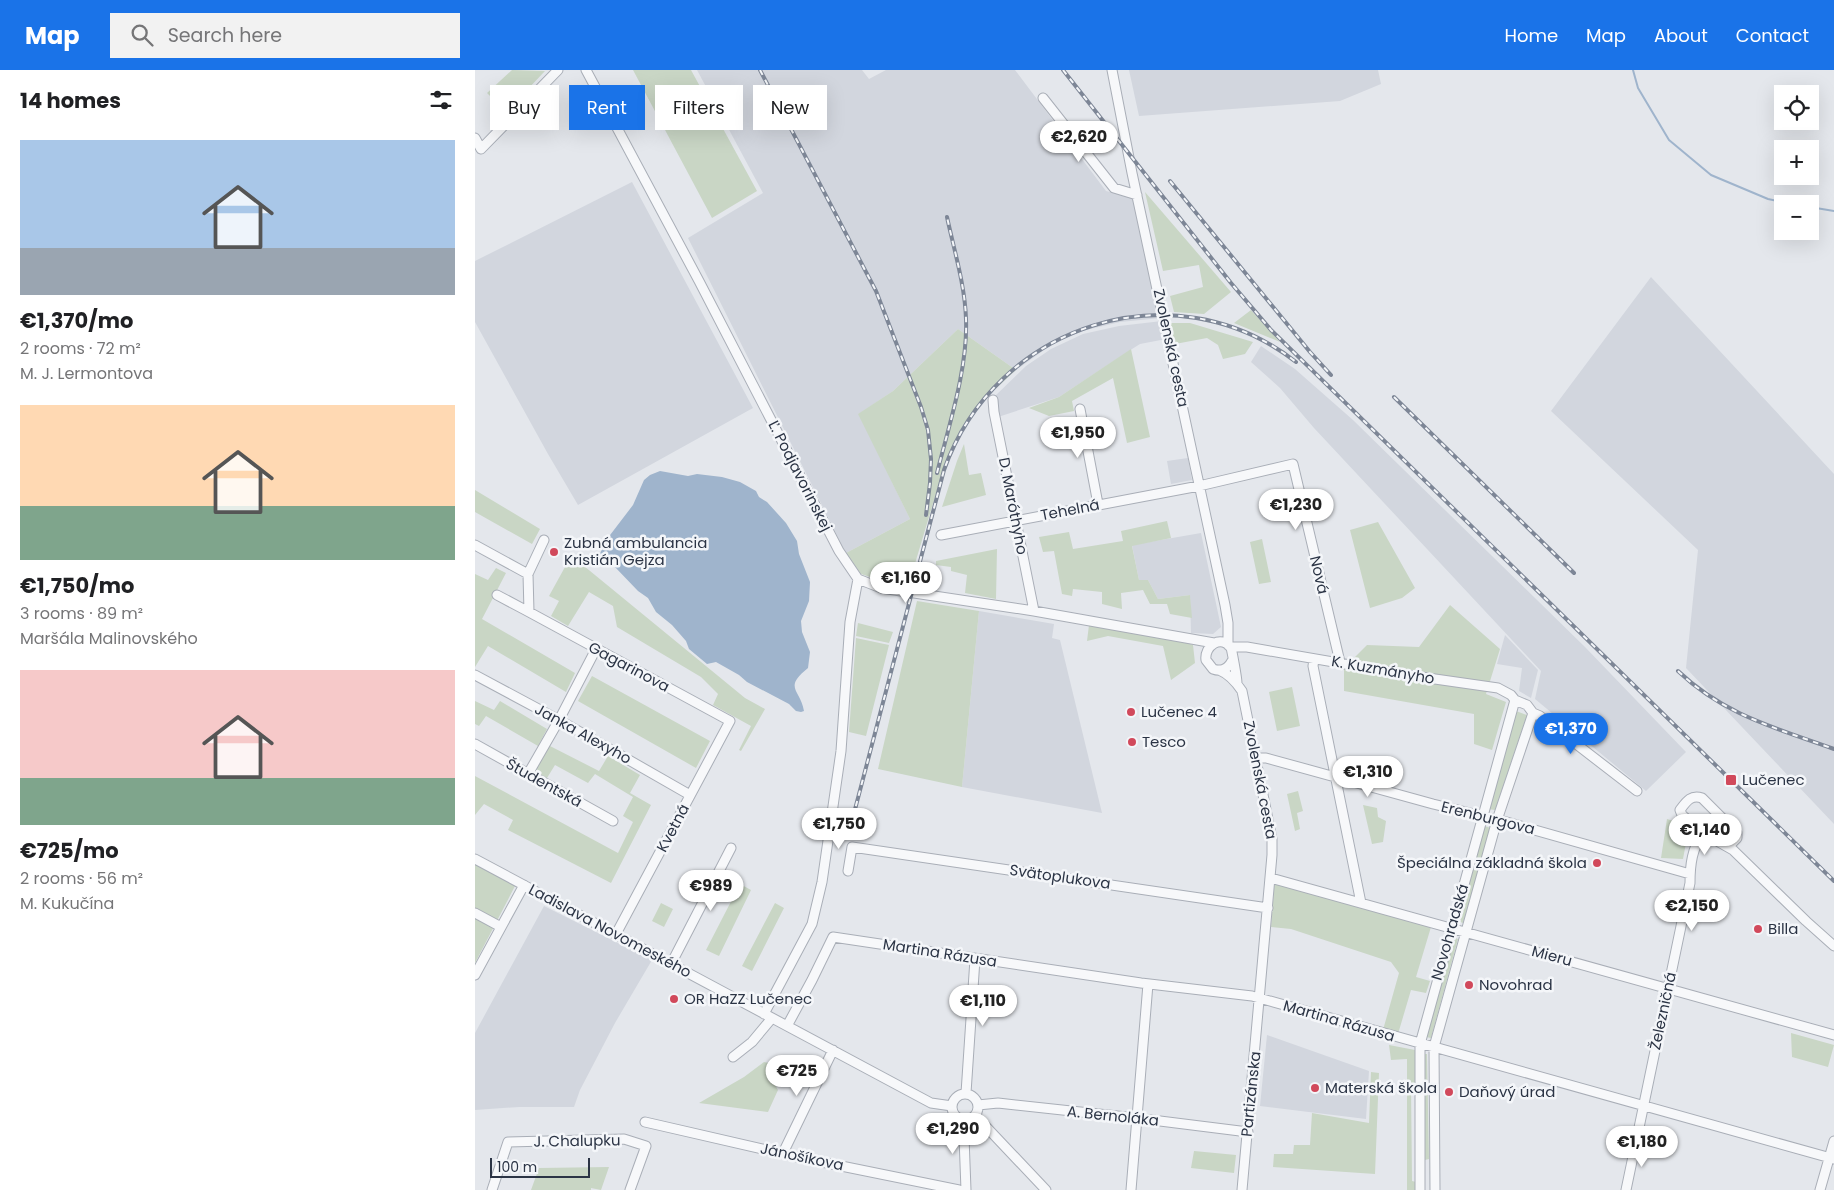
<!DOCTYPE html>
<html lang="en">
<head>
<meta charset="utf-8">
<style>
	body { margin:0; font-family:Poppins,sans-serif; background:#f2f2f2; color:#202124; height:100vh; display:flex; flex-direction:column; font-size:19px; white-space:nowrap }
	* { box-sizing:border-box; margin:0 }
	p { font-size:16px; color:#757577 }
	.icon { flex:none; width:28px; height:28px; fill:none; stroke:currentColor; stroke-width:2; stroke-linecap:round; stroke-linejoin:round }
	.map { position:relative; flex:1; overflow:hidden }
	.sheet { display:flex; flex-direction:column; background:#fff; width:475px }
	.sheet>* { flex:none }
	.banner { position:absolute; left:15px; top:15px; width:475px; height:45px; display:flex; gap:10px }
	.fabs { position:absolute; left:1299px; top:15px; display:grid; gap:10px }
	.fabs a { display:grid; place-items:center; width:45px; height:45px; border-radius:0px; background:#fff; box-shadow:0 5px 20px #0002; font-size:25px }
	.scale { position:absolute; left:15px; bottom:12px; width:100px; box-sizing:border-box; padding-left:5px; border:2px solid #2b3445; border-top:0; font-size:14px; line-height:18px; white-space:nowrap; color:#2b3445; -webkit-text-stroke:4px #f4f6f9; paint-order:stroke }
	.price { position:absolute; translate:-50% -42px; padding:0 11px; border-radius:18px; background:#fff; color:#222; font-size:16px; line-height:32px; filter:drop-shadow(0 1px 2px #0008) }
	.price::after { content:''; position:absolute; left:50%; top:30px; width:15px; height:11px; margin-left:-8px; background:inherit; clip-path:polygon(0 0,100% 0,50% 100%) }
	.price.on { background:#1a73e8; color:#fff }
	ul { padding:0; list-style:none }
	li { display:grid; align-content:center; gap:10px; height:265px; padding:0 20px }
	li span { display:grid; place-items:center; height:155px; border-radius:0px; color:#555 }
	li>.icon { margin-inline-start:auto }
	span .icon { width:90px; height:90px; fill:#fffc; stroke-width:1 }
	li b { font-size:21px }
	h2 { display:flex; justify-content:space-between; align-items:center; height:60px; padding:0 20px; font-size:21px }
	.pill { padding:0 18px; border-radius:0px; background:#fff; box-shadow:0 5px 20px #0002; font-size:18px; line-height:45px }
	.pill.on { background:#1a73e8; color:#fff }
	header { display:flex; align-items:center; gap:30px; box-sizing:border-box; height:70px; padding:0 25px; background:#1a73e8; color:#fff }
	header strong { font-size:24px }
	nav { display:flex; gap:28px; margin-inline-start:auto; font-size:18px }
	.search { width:350px; height:45px; background:#f2f2f2; display:flex; align-items:center; gap:12px; box-sizing:border-box; padding:0 18px; border-radius:0px; color:#757577; font-size:19px }
	main { display:flex; flex:1; min-height:0 }
	.map>svg:first-child { display:block }
	.built { fill:#d2d6de }
	.green { fill:#c9d6c5 }
	.water { fill:#9fb4cc }
	.lines { fill:none; stroke-linecap:round; stroke-linejoin:round }
	.stream { stroke:#9fb4cc; stroke-width:2 }
	.minor-casing { stroke:#a9aeb7; stroke-width:11 }
	.minor { stroke:#f7f8fa; stroke-width:9 }
	.rail-casing { stroke:#7d8696; stroke-width:4 }
	.rail { stroke:#f4f6f9; stroke-width:2; stroke-dasharray:5.5; stroke-linecap:butt }
	.poi-dot { fill:#d1495b; stroke:#f4f6f9; stroke-width:2 }
	.labels { text-anchor:middle; stroke-width:5; stroke-linejoin:round; paint-order:stroke }
	.street-label { font-size:15px; fill:#2b3445; stroke:#f4f6f9 }
	.poi-label { font-size:15px; fill:#2b3445; stroke:#f4f6f9; text-anchor:start }
</style>
</head>
<body>
<header>
<strong>Map</strong>
<div class="search"><svg class="icon" aria-label="search" viewBox="0 0 24 24"><circle cx="10" cy="10" r="6"/><path d="M15 15l6 6"/></svg>Search here</div>
<nav><a>Home</a><a>Map</a><a>About</a><a>Contact</a></nav>
</header>
<main>
<section class="sheet">
<h2>14 homes<svg class="icon" aria-label="filters" viewBox="0 0 24 24"><path d="M4 7h16M4 17h16"/><circle cx="9" cy="7" r="2"/><circle cx="15" cy="17" r="2"/></svg></h2>
<ul>
<li><span style="background:linear-gradient(#a9c7e8 70%,#9aa5b1 0)"><svg class="icon" aria-label="home" viewBox="0 0 24 24"><path d="M3 11l9-7 9 7M6 9v11h12V9"/></svg></span><div><b>€1,370/mo</b><p>2 rooms · 72 m²</p><p>M. J. Lermontova</p></div></li>
<li><span style="background:linear-gradient(#ffd9b3 65%,#7fa58c 0)"><svg class="icon" aria-label="home" viewBox="0 0 24 24"><path d="M3 11l9-7 9 7M6 9v11h12V9"/></svg></span><div><b>€1,750/mo</b><p>3 rooms · 89 m²</p><p>Maršála Malinovského</p></div></li>
<li><span style="background:linear-gradient(#f6c9c9 70%,#7fa58c 0)"><svg class="icon" aria-label="home" viewBox="0 0 24 24"><path d="M3 11l9-7 9 7M6 9v11h12V9"/></svg></span><div><b>€725/mo</b><p>2 rooms · 56 m²</p><p>M. Kukučína</p></div></li>
</ul>
</section>
<div class="map">
<svg width="1359" height="1120" viewBox="0 0 1359 1120">
	<rect width="100%" height="100%" fill="#e4e7ec"/>
	<!-- built -->
	<path class="built" d="M222 0H387L394 9 411 0H540L631 121 661 129 686 248 645 252 607 261 579 273 541 300 483 259 418 321 384 344 435 449 371 483 213 168 288 123Z
		M654 0H903L906 14 865 31 664 46Z
		M157 112 278 338 103 435 73 384 0 252V191Z
		M1176 207 1359 404V754L1211 598 1223 480 1076 341Z
		M687 251 691 269 665 274 657 279 584 327 523 347 519 327 551 296 576 279 608 264 644 256Z
		M786 276 820 299 878 350 1110 577 1211 682 1171 721 1060 629 1066 601 839 358 805 318 776 292Z
		M713 388 717 410 696 414 692 391Z
		M726 463 746 557 738 564 716 563 715 525 683 529 673 510H664L657 475Z
		M504 541 579 554 577 568 585 570 627 743 487 717Z
		M1030 565 1063 600 1056 628 1044 621 1047 598 1022 594Z
		M69 836 177 890 140 953 105 1020 99 1037H44L0 1040V963Z
		M792 965 894 1001 891 1049 785 1036Z"/>
	<!-- green -->
	<path class="green" d="M37 0 70 1 31 42 12 23Z
		M158 0H216L282 121 237 148Z
		M670 122 756 222 729 244 699 242 695 226 728 217 724 195 688 201Z
		M776 240 805 272 759 253Z
		M695 253H715L778 272 770 284 748 289 743 275 732 268 700 274Z
		M483 259 541 300 506 332 487 357 471 390 433 517 407 511 386 504 371 483 435 449 383 344 418 321Z
		M656 279 675 367 652 373 638 308 597 331 599 341 574 346 554 338 584 327Z
		M489 374 494 405 506 403 511 425 467 437 482 391Z
		M0 420 65 459 57 474 0 442Z
		M692 451 696 468 657 476 664 510H673L683 529 715 525 717 548 695 544 692 534H675L668 520 646 523 647 539 627 534V522L598 519 597 526 587 524 579 481 568 482 564 467 594 462 598 479 648 471 646 461Z
		M903 452 940 518 927 528 895 538 875 460Z
		M787 469 796 512 784 514 775 472Z
		M522 479 521 529 490 523 492 505 476 501V497L461 495V491Z
		M98 487 270 628 290 639 266 681 264 680 276 656 238 635 243 624 226 607 142 557 138 536 114 522 93 556 76 546 84 531 74 526 90 497Z
		M21 498 31 503 7 549 100 603 91 622 13 576 0 597V504L13 510Z
		M442 531 504 541 487 717 403 699Z
		M975 535 1025 579 1011 624 1031 632 1017 680 999 674V644L869 621V598L892 575 944 577Z
		M383 553 418 562 414 573 381 566Z
		M614 555 703 570 718 575 720 593 696 610 688 576 633 566 612 571Z
		M381 568 414 575 391 666 374 662Z
		M117 606 235 671 221 698 103 631Z
		M817 617 825 656 802 661 794 622Z
		M0 631 19 640 25 631 72 659 63 676 11 646 4 656 0 654Z
		M1041 641 1052 645 1020 740 1013 739Z
		M73 675 124 701 133 686 165 705 155 723 176 735 136 813 33 760 38 750 9 734 0 745V706L143 783 158 752 148 746 158 727 120 704 113 713 80 695 72 708 58 701Z
		M823 721 828 741 822 743 825 759 820 761 812 724Z
		M888 735 902 738 903 747 911 751 908 772 897 774Z
		M1192 749 1205 753 1203 758 1208 763 1207 772 1211 773 1208 789 1186 788Z
		M1009 756 1016 758 988 853 983 851Z
		M0 794 40 816 0 893Z
		M800 808 956 857 941 907 955 911 951 923 936 920 923 964 908 960 924 903 916 892 816 859 796 857Z
		M265 814 276 820 244 886 231 880Z
		M186 833 198 839 189 857 177 851Z
		M300 833 309 838 277 901 267 896Z
		M978 867 983 869 956 968 951 967Z
		M1316 963 1359 975 1353 997 1317 987Z
		M914 975 940 980 942 1016H936L937 1111 941 1112V1120H932V989L916 990Z
		M949 984H952L954 1089 950 1090Z
		M289 992 302 995 307 998 299 1013 303 1020 293 1042 224 1033 269 1007Z
		M896 1002 904 1003 900 1104 798 1097 799 1084H818L819 1075H835L837 1043 894 1053Z
		M719 1081 761 1085 759 1103 716 1098Z
		M134 1097 126 1120 116 1118V1120H56L64 1098Z"/>
	<!-- water -->
	<path class="water" d="M185 401 213 406 222 404 247 407 265 412 281 421 284 427 292 432 311 453 322 471 324 484 335 512 334 531 326 551 327 562 335 582 333 598C308 618 325 619 329 641L326 642 321 641 314 634 272 612 264 605 241 592 232 594 214 579 211 571 197 555 181 542 173 528 163 521 139 496 130 491 125 484 129 473 158 435 169 410 175 405Z"/>
	<g class="lines">
		<!-- stream -->
		<path class="stream" d="M1158 0 1163 18 1194 70 1236 105 1293 129 1318 134
			M1335 137 1359 141"/>
		<defs>
			<path id="minor" d="M111 0 224 211 364 481 383 509 406 518 559 541 739 573
				M637 0 657 103 750 535 753 553V575
				M568 28 639 118 662 125
				M0 68 6 79 83 0
				M518 330 519 342 559 541
				M605 339 623 434
				M466 465 724 416 818 394 865 592
				M69 470 53 504 54 542 255 651 141 864
				M0 475 53 504
				M22 525 54 542
				M755 577H772L939 606 1023 618 1036 625 1040 630 1052 635 1058 643 1065 646 1162 721
				M839 589 838 596 886 833
				M757 591C753 599 746 602 738 599L731 590C729 576 746 564 756 578 757 581 762 608 762 613
				M744 600C754 604 761 612 767 621L797 769V785L767 1120
				M0 605 84 650 215 725
				M0 674 138 751
				M782 688H791L958 734 1028 751 1215 804
				M53 704 84 650 121 579
				M1254 776 1262 768V763L1227 728C1216 724 1211 732 1205 740L1207 745 1228 763 1258 780 1331 851 1359 876
				M0 789 456 1033 477 1036
				M373 801 377 777 793 838
				M796 808 1359 965
				M0 843 26 857
				M196 894 256 778
				M0 905 49 815
				M289 944 337 854 347 812 366 681 375 552 383 509
				M312 956 337 910 358 867 666 913 777 926 1359 1089
				M258 987 277 972 297 948
				M491 1023 500 889
				M477 1037a13 13 0 1 1 26 0a13 13 0 1 1-26 0Z
				M503 1035 523 1033 661 1048 773 1062
				M500 1045 571 1120
				M490 1050 489 1067 491 1120
				M170 1052 322 1087 484 1120
				M308 1083 358 980
				M17 1120 33 1072 149 1069 171 1076 155 1120
				M656 1120 673 914
				M945 1120V974L1040 630
				M960 1120 959 977 1022 750 1058 643
				M1151 1120 1215 813C1215 795 1217 778 1228 763
				M1345 1120 1359 1071"/>
		</defs>
		<!-- minor casing -->
		<use href="#minor" class="minor-casing"/>
		<!-- minor -->
		<use href="#minor" class="minor"/>
		<defs>
			<path id="rail" d="M285 0 401 221 446 337 453 360 456 389 455 413 451 445
				M588 0 756 213 796 260 1359 811
				M695 111 835 282 856 305
				M919 327 1099 503
				M462 403C474 355 493 298 491 249 490 215 479 180 472 147
				M1203 601C1249 645 1301 658 1359 679
				M378 747 469 400C520 255 698 196 821 292"/>
		</defs>
		<!-- rail casing -->
		<use href="#rail" class="rail-casing"/>
		<!-- rail -->
		<use href="#rail" class="rail"/>
	</g>
	<!-- markers -->
	<g class="poi-dot">
		<circle cx="79" cy="482" r="5"/>
		<circle cx="656" cy="642" r="5"/>
		<circle cx="657" cy="672" r="5"/>
		<rect x="1250" y="704" width="12" height="12" rx="2.5"/>
		<circle cx="1122" cy="793" r="5"/>
		<circle cx="1283" cy="859" r="5"/>
		<circle cx="994" cy="915" r="5"/>
		<circle cx="199" cy="929" r="5"/>
		<circle cx="840" cy="1018" r="5"/>
		<circle cx="974" cy="1022" r="5"/>
	</g>
	<g class="labels">
		<!-- street labels -->
		<g class="street-label">
			<text transform="translate(696 278) rotate(78)" y="5">Zvolenská cesta</text>
			<text transform="translate(325 406) rotate(63)" y="5">Ľ. Podjavorinskej</text>
			<text transform="translate(538 436) rotate(79)" y="5">D. Maróthyho</text>
			<text transform="translate(595 440) rotate(-11)" y="5">Tehelná</text>
			<text transform="translate(844 505) rotate(77)" y="5">Nová</text>
			<text transform="translate(154 597) rotate(28)" y="5">Gagarinova</text>
			<text transform="translate(908 600) rotate(10)" y="5">K. Kuzmányho</text>
			<text transform="translate(108 664) rotate(29)" y="5">Janka Alexyho</text>
			<text transform="translate(785 710) rotate(79)" y="5">Zvolenská cesta</text>
			<text transform="translate(69 713) rotate(29)" y="5">Študentská</text>
			<text transform="translate(1013 748) rotate(14)" y="5">Erenburgova</text>
			<text transform="translate(198 758) rotate(-62)" y="5">Kvetná</text>
			<text transform="translate(585 807) rotate(8)" y="5">Svätoplukova</text>
			<text transform="translate(135 861) rotate(28)" y="5">Ladislava Novomeského</text>
			<text transform="translate(975 862) rotate(-74)" y="5">Novohradská</text>
			<text transform="translate(465 883) rotate(9)" y="5">Martina Rázusa</text>
			<text transform="translate(1077 886) rotate(15)" y="5">Mieru</text>
			<text transform="translate(1188 941) rotate(-78)" y="5">Železničná</text>
			<text transform="translate(864 951) rotate(16)" y="5">Martina Rázusa</text>
			<text transform="translate(776 1024) rotate(-84)" y="5">Partizánska</text>
			<text transform="translate(638 1046) rotate(6)" y="5">A. Bernoláka</text>
			<text transform="translate(102 1071) rotate(-1)" y="5">J. Chalupku</text>
			<text transform="translate(327 1087) rotate(12)" y="5">Jánošíkova</text>
		</g>
		<!-- poi labels -->
		<g class="poi-label">
			<text x="89" y="478">Zubná ambulancia<tspan x="89" dy="17">Kristián Gejza</tspan></text>
			<text x="666" y="647">Lučenec 4</text>
			<text x="667" y="677">Tesco</text>
			<text x="1267" y="715">Lučenec</text>
			<text x="1112" y="798" text-anchor="end">Špeciálna základná škola</text>
			<text x="1293" y="864">Billa</text>
			<text x="1004" y="920">Novohrad</text>
			<text x="209" y="934">OR HaZZ Lučenec</text>
			<text x="850" y="1023">Materská škola</text>
			<text x="984" y="1027">Daňový úrad</text>
		</g>
	</g>
</svg>
<div class="fabs">
<a><svg class="icon" aria-label="locate" viewBox="0 0 24 24"><circle cx="12" cy="12" r="6"/><path d="M12 2v4M12 18v4M2 12h4M18 12h4"/></svg></a>
<a>+</a>
<a>−</a>
</div>
<div class="scale">100 m</div>
<b class="price" style="left:604px;top:93px">€2,620</b>
<b class="price" style="left:603px;top:389px">€1,950</b>
<b class="price" style="left:821px;top:461px">€1,230</b>
<b class="price" style="left:431px;top:534px">€1,160</b>
<b class="price on" style="left:1096px;top:685px">€1,370</b>
<b class="price" style="left:893px;top:728px">€1,310</b>
<b class="price" style="left:364px;top:780px">€1,750</b>
<b class="price" style="left:1230px;top:786px">€1,140</b>
<b class="price" style="left:236px;top:842px">€989</b>
<b class="price" style="left:1217px;top:862px">€2,150</b>
<b class="price" style="left:508px;top:957px">€1,110</b>
<b class="price" style="left:322px;top:1027px">€725</b>
<b class="price" style="left:478px;top:1085px">€1,290</b>
<b class="price" style="left:1167px;top:1098px">€1,180</b>
<div class="banner">
<a class="pill">Buy</a>
<a class="pill on">Rent</a>
<a class="pill">Filters</a>
<a class="pill">New</a>
</div>
</div>
</main>
</body>
</html>
